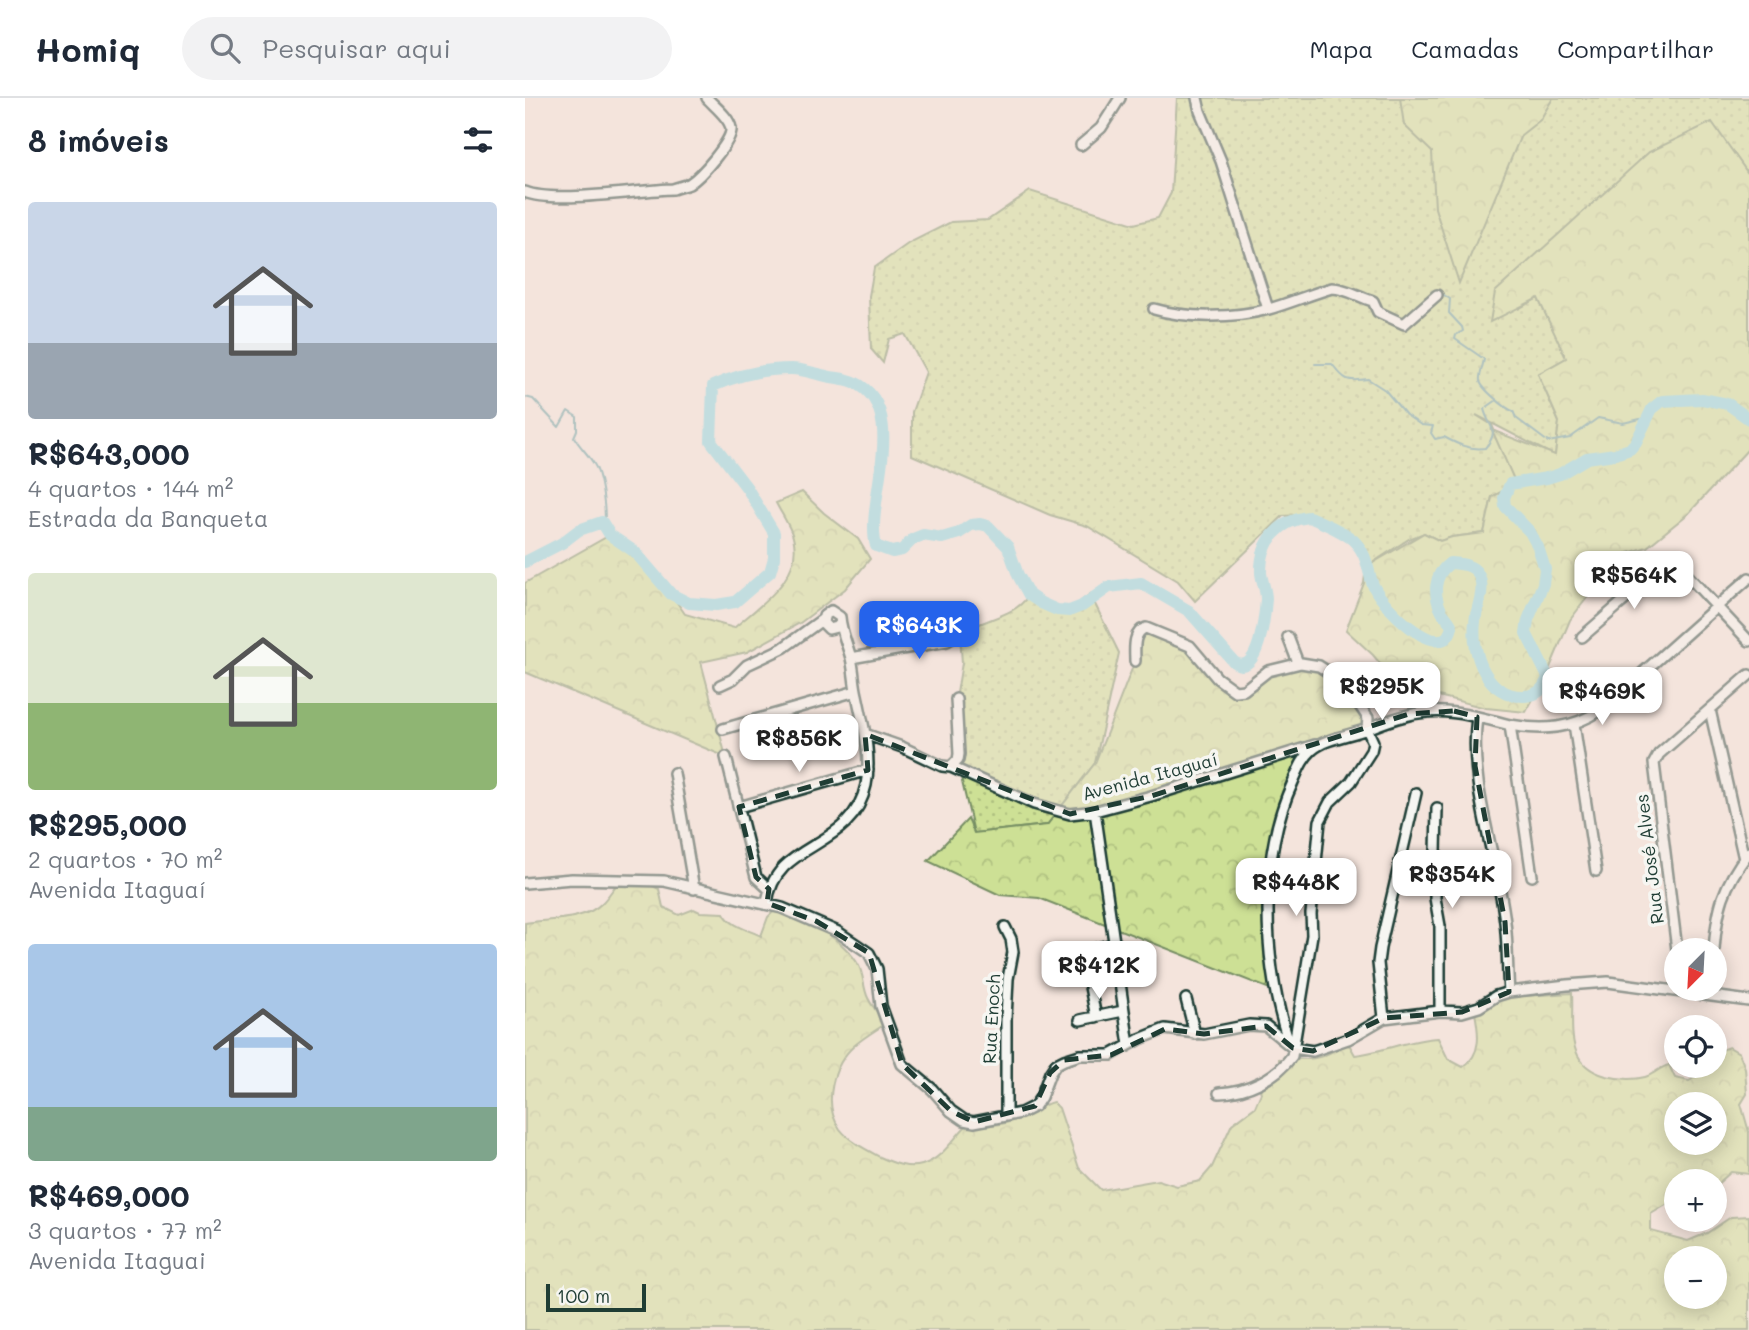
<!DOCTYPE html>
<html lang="pt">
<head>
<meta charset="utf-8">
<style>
	body { margin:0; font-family:Mali,sans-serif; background:#f2f2f3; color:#1f2937; height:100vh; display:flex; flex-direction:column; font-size:26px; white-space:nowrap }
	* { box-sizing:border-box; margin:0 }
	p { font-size:23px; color:#747a83 }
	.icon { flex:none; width:38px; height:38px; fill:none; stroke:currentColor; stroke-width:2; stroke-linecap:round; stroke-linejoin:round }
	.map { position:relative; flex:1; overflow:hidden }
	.sheet { display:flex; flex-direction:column; background:#fff; width:525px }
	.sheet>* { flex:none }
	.needle { width:46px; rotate:204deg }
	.fabs { position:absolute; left:1139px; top:840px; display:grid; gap:14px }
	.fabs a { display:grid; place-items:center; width:63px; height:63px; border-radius:50%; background:#fff; box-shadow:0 4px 18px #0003; font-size:35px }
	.scale { position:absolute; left:21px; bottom:18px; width:100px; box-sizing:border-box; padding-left:7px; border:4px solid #1f3d34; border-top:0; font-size:19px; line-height:24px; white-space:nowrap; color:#1f3d34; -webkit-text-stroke:5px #f6f6f2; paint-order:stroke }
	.price { position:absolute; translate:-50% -60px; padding:0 16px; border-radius:14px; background:#fff; color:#222; font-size:23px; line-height:46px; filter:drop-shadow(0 2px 4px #0008) }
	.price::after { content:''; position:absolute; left:50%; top:42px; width:21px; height:16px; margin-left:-10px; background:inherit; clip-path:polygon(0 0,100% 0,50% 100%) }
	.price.selected { background:#2563eb; color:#fff }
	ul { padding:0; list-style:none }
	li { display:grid; align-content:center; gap:14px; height:371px; padding:0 28px }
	li span { display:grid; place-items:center; height:217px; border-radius:7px; color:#555 }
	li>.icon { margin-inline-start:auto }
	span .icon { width:126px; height:126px; fill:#fffc; stroke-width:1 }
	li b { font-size:30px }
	h2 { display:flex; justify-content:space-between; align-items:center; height:84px; padding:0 28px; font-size:30px }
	header { display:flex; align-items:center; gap:42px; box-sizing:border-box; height:98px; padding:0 35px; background:#fff; border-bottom:2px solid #e0e1e3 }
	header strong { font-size:33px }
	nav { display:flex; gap:38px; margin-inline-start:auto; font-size:24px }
	.search { width:490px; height:63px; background:#f2f2f3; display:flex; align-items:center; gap:18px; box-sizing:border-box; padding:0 24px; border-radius:38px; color:#747a83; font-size:26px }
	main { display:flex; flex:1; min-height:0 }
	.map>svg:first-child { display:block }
	.grass { fill:url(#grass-dots); stroke:#768e64; stroke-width:2 }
	.forest { fill:url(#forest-crowns); stroke:#768e64; stroke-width:2; fill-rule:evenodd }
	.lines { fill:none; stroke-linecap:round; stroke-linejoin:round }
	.stream { stroke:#5d999c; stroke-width:2 }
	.river { stroke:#86d6e2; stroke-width:12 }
	.minor-casing { stroke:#1f3d34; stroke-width:14 }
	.minor { stroke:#f6f6f2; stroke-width:9 }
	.marked { fill:none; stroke:#1f3d34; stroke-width:5; stroke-dasharray:14 9; stroke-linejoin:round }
	.labels { text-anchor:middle; stroke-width:7; stroke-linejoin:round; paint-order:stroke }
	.street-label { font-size:18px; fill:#1f3d34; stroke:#f6f6f2 }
</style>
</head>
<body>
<header>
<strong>Homiq</strong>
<div class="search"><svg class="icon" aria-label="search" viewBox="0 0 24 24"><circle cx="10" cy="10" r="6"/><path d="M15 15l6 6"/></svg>Pesquisar aqui</div>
<nav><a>Mapa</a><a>Camadas</a><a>Compartilhar</a></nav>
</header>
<main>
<section class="sheet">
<h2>8 imóveis<svg class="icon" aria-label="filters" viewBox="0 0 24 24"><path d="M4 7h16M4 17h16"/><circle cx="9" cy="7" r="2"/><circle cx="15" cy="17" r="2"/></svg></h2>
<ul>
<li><span style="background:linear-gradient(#c9d6e8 65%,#9aa5b1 0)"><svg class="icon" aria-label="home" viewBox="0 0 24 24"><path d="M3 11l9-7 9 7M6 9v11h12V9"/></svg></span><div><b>R$643,000</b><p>4 quartos · 144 m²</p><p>Estrada da Banqueta</p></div></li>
<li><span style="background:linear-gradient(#dfe7d0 60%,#8fb573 0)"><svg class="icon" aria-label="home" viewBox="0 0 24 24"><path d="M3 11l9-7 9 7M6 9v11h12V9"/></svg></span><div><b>R$295,000</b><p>2 quartos · 70 m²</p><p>Avenida Itaguaí</p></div></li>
<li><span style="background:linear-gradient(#a9c7e8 75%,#7fa58c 0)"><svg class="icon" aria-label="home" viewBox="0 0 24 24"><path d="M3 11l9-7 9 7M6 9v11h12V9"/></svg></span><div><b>R$469,000</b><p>3 quartos · 77 m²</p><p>Avenida Itaguai</p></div></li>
</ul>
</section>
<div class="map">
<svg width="1224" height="1232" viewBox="0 0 1224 1232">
	<defs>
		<pattern id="grass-dots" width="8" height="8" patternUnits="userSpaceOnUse" patternTransform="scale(1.75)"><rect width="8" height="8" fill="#cde095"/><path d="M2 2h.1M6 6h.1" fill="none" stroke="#b0c181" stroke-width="1.8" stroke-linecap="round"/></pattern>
		<pattern id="forest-crowns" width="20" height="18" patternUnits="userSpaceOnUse" patternTransform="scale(1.75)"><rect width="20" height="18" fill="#cde095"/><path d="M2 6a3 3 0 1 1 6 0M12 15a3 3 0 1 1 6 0" fill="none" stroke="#b0c181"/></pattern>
	</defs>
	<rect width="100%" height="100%" fill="#f4e4dc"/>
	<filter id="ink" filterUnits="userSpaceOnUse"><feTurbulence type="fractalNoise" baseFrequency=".0143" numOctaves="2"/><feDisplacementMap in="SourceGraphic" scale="14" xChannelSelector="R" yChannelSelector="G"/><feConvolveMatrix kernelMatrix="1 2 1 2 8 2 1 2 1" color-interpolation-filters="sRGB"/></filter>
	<g filter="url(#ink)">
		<!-- grass -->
		<path class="grass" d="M652 0H1224V77L1187 25 993 211 1013 200 1042 260 1013 276 1034 324 1030 358 951 317 967 327 991 386 967 399 959 435 927 439 915 443 899 435 884 441 841 469 826 442 777 417 758 418 670 503 653 483 562 428 525 417 387 357V314L401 274 380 236 364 241 358 265 346 251 344 198 349 170 384 145 426 124 463 122 505 93 609 126 633 120 646 95Z
			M565 496 594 555 570 665 522 727 449 735 435 675 431 601 437 565 435 536C454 522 491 518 502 499 536 516 535 520 565 496Z"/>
		<!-- forest -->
		<path class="forest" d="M875 0H1028L1015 22 996 37 934 185 910 110 907 54 879 27Z
			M1187 24 1224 77V350L1164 415 1122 449 1094 458 1045 522 1024 572 1001 614 961 610 874 588 848 557 821 532 839 485 841 469 899 435 915 443 927 439 959 435 967 399 991 386 967 332 1030 357 1034 324 1013 276 1041 260 1013 200 965 224 970 194 1124 54Z
			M277 394 299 415 333 441 345 461 320 491 275 525 222 554 176 564 201 659 0 574V485L85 437 146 496 160 516 209 530C235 507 279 480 268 439 265 428 256 415 251 405Z
			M621 530 665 548 710 592 743 573 787 566 819 584 843 620 831 635 795 646 778 662 747 751 743 826 750 893 514 800 475 797 403 763 443 721 449 735 522 727 570 665 610 563 611 542Z
			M95 783 123 786 134 791 138 809 154 817 169 811 175 814 199 815C205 828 224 832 236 838L243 819 249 813C277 816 320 842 334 868 339 878 338 890 343 900 348 911 356 915 357 928 348 934 338 940 330 947 308 966 297 1006 315 1031 325 1044 342 1052 355 1059 368 1065 383 1071 397 1067 417 1061 427 1042 441 1028 458 1028 476 1028 492 1021 505 1017 515 1007 528 1004L534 1010 554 1070 576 1092 633 1082 652 1088 675 1083 687 1069 707 1026 730 1009 736 995 734 987 753 980 754 961 768 963 772 960C792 964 805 955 821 946L825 948 830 957C858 954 885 941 913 940L923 961 938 969C957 956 954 935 950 915L982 899 1047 895C1049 928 1038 966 1081 978 1093 981 1108 982 1120 979 1128 977 1135 969 1144 967L1150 980 1164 983 1178 974 1182 968H1190C1190 955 1192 953 1204 949L1214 955 1220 970 1222 996 1216 1006 1224 1034V1076L1206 1074 1190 1088V1083H1152L1151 1101 1126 1116V1133L1163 1143 1182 1135 1206 1119 1224 1118V1232H0V825C24 821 60 823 77 805 84 798 88 790 95 783ZM1152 1006H1190V1045H1152ZM1152 1160H1190V1199H1152Z"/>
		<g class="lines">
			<!-- stream -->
			<path class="stream" d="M916 195 925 201 924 215 937 229 938 233 931 237 930 241 959 261C958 268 954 277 955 283 956 290 981 311 988 313L991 320 1023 344 1045 340 1073 320 1098 325 1124 319
				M790 266H807C820 283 822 284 843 281L860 292 881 317 896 327 908 328 906 335 910 341 919 339C932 346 944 352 960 350 976 332 963 328 959 311L972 302
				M0 299 8 301 34 329 43 313 52 319V332L49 339C55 349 63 356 69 366 76 376 80 408 80 421L77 424"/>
			<!-- river -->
			<path class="river" d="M0 464 37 445 54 432 77 424 85 437 110 454 146 496 164 505 191 507 210 504 245 474 249 460V435L222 390 186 343 188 288C212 277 240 271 266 271 276 271 288 275 297 277 307 280 320 280 329 284 387 311 339 404 351 448L367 454 377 452 388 441 398 437 417 440 434 435 446 427 455 426 463 428 483 449 493 477 504 497 516 505 532 512 544 513 557 508 584 489 616 485 664 513 709 564C734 581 740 515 741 501 741 492 737 484 736 475 735 444 754 422 784 419 798 425 816 432 828 442 840 453 842 466 846 481 850 501 892 542 912 542 921 543 925 537 927 529 925 523 921 520 917 514 908 497 908 477 925 465 935 466 948 466 953 476 962 491 951 509 950 524 946 556 962 600 1000 598 1013 597 1019 591 1023 579L1001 535 1003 522 1018 486 1020 471 1013 449 1005 434 980 408 979 400 985 386 1022 380 1035 376 1062 360 1090 356 1105 351 1111 344 1127 311 1137 303 1177 301 1203 306 1224 321"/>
			<defs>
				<path id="minor" d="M672 0 675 13 696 63 743 211
					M556 47 576 30 595 0
					M0 94C29 106 112 92 148 91 153 89 159 88 164 86 175 79 208 43 206 30 204 19 189 8 182 0
					M629 211C662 221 710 220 744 211 765 205 786 196 807 190 821 190 834 199 848 203L853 214 879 226 912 197
					M763 539 773 565
					M1057 539 1147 461 1224 543
					M326 560 422 543 446 528
					M610 563C610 552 607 534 621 530L665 548 692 580 710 593 719 592 743 573 776 565 794 568 819 584 843 620 842 631C824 638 801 640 787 652 777 661 773 673 768 684 733 759 738 865 763 942
					M195 587 208 581 222 567 258 550 298 521
					M1185 612 1219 761
					M952 619C943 688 972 756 980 824 983 847 982 871 984 894
					M1049 626 1071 773
					M198 631 331 593
					M340 636 377 649 417 668 426 669 433 662 434 656 431 601
					M201 659 231 779 244 791
					M426 669 509 706 545 716 570 713 626 698 790 647
					M149 675 169 791
					M214 709 343 672
					M912 710 910 800 915 828V913
					M570 713 604 947
					M1007 778 985 627C1019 633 1047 631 1076 612L1224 480
					M0 785 47 781 139 783 257 810 313 834 344 855 352 871 356 908 377 966 407 991 426 1013 439 1022 449 1024 496 1015 510 1008 516 999 525 975 531 966 539 962 555 957H586L615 941 640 931 679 936 724 927 741 928 768 950 788 953 823 941 859 920 915 913 937 914 954 909 971 898 984 894 1042 887 1083 884 1224 903
					M242 805C250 741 327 754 341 687 347 658 338 626 332 597 329 585 329 572 326 560 322 546 316 533 315 519L306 513 299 518 298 525 304 531 312 529 315 526
					M480 829 486 841 488 854 483 881 481 921V1017
					M1152 852 1129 665 1134 656 1224 577
					M1189 852C1192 810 1198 788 1224 754
					M531 862 591 845
					M565 889 571 919
					M661 901 670 936
					M859 920 853 865 855 850 891 695
					M555 922 598 913
					M694 995C722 994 751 980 767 958L787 837 786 816 795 723 805 704 826 684 846 653 848 644 842 631C903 606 923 611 985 627"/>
			</defs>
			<!-- minor casing -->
			<use href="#minor" class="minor-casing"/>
			<!-- minor -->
			<use href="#minor" class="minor"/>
		</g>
	</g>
	<!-- marked area -->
	<path d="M0 0H1224V1232H0ZM929 613 952 619 950 668 980 824 984 894 937 914 859 920 788 953 768 950 741 928 679 936 640 931 586 957 539 962 525 975 510 1008 449 1024 426 1013 377 966 344 855 291 823 242 805 244 791 231 779 214 709 343 672 340 636 545 716 626 698 884 616Z" fill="#f4e4dc" fill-opacity=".55" fill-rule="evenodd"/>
	<path class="marked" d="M929 613 952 619 950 668 980 824 984 894 937 914 859 920 788 953 768 950 741 928 679 936 640 931 586 957 539 962 525 975 510 1008 449 1024 426 1013 377 966 344 855 291 823 242 805 244 791 231 779 214 709 343 672 340 636 545 716 626 698 884 616Z"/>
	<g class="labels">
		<!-- street labels -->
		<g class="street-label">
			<text transform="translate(625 679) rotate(-15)" y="6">Avenida Itaguaí</text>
			<text transform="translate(1125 761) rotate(-97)" y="6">Rua José Alves</text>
			<text transform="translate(467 921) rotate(-87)" y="6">Rua Enoch</text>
		</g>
	</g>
</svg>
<div class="fabs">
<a><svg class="needle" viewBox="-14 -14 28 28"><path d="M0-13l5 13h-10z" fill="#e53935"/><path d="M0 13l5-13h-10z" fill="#747a83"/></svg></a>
<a><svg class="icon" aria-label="locate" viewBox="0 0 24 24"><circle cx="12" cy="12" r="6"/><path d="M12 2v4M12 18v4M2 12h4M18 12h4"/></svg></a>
<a><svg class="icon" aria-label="layers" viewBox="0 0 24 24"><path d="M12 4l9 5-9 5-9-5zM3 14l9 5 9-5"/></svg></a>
<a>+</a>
<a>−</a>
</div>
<div class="scale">100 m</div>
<b class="price" style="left:1109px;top:513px">R$564K</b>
<b class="price selected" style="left:394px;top:563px">R$643K</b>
<b class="price" style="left:857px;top:624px">R$295K</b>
<b class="price" style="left:1077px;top:629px">R$469K</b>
<b class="price" style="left:274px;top:676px">R$856K</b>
<b class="price" style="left:927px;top:812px">R$354K</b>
<b class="price" style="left:771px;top:820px">R$448K</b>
<b class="price" style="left:574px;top:903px">R$412K</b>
</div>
</main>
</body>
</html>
